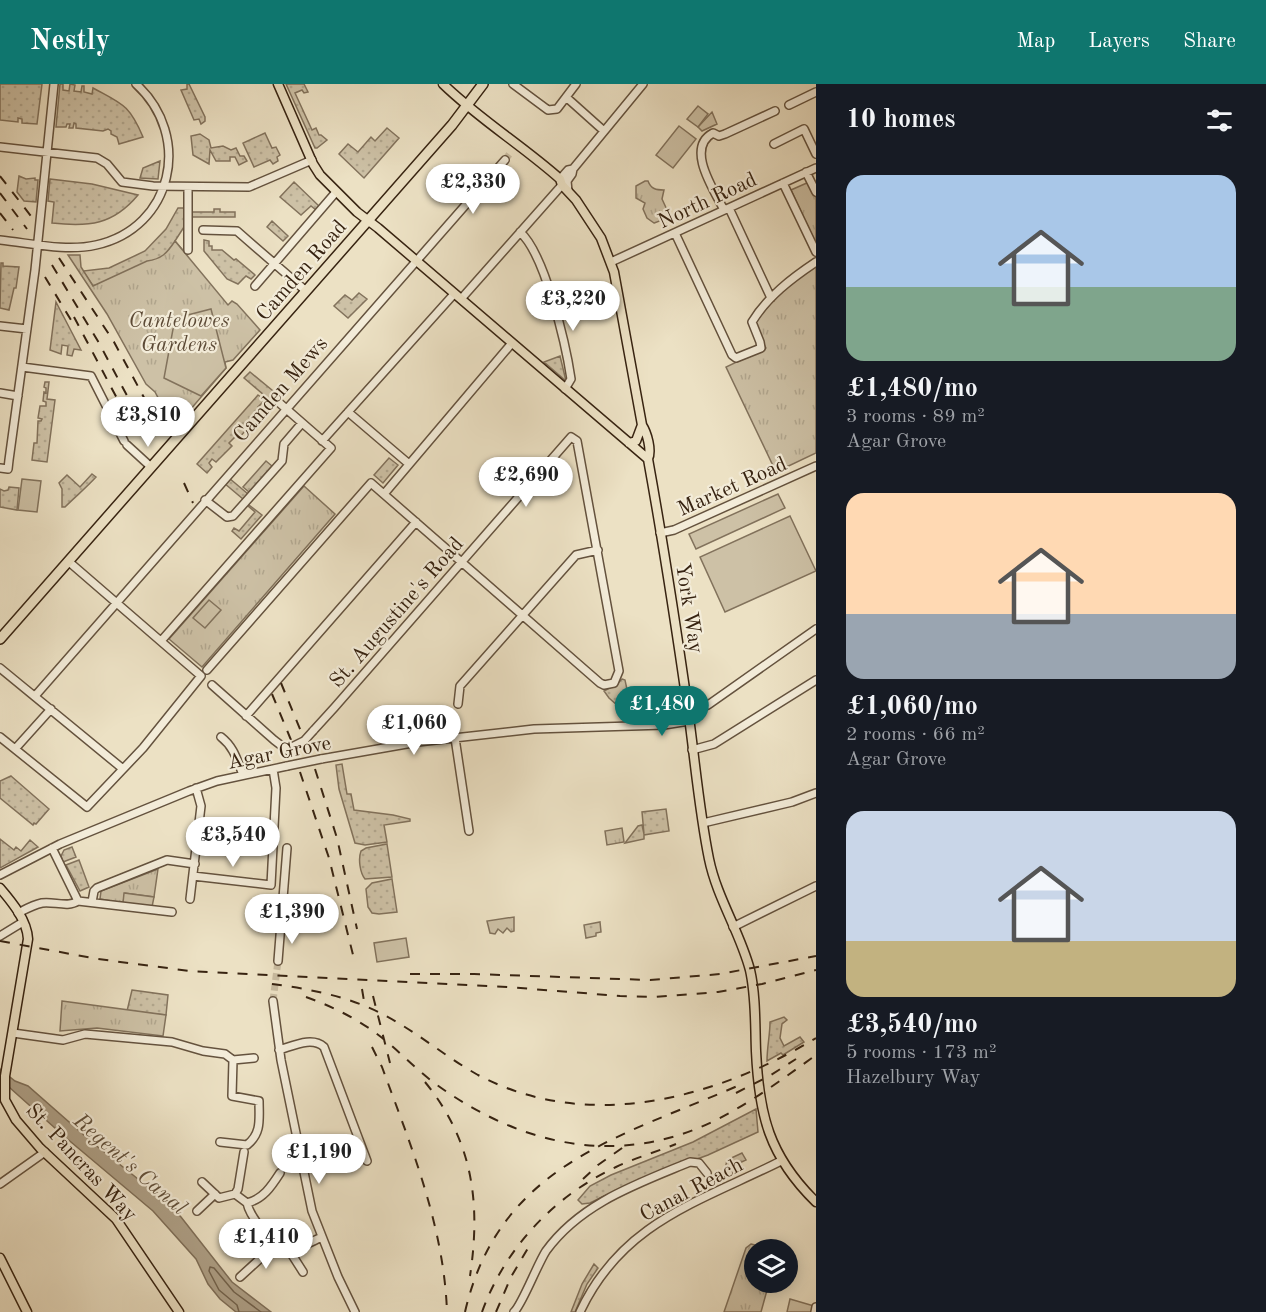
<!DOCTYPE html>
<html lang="en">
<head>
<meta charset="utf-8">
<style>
	body { margin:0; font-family:"Old Standard TT",serif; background:#242831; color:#f1f3f6; height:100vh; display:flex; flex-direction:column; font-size:22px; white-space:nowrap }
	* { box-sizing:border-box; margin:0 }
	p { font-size:20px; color:#9ea1a6 }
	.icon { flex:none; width:33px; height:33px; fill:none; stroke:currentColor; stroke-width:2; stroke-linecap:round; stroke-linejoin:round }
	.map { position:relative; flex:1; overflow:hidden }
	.sheet { display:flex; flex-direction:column; background:#171b24; width:450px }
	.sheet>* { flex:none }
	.controls { position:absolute; left:744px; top:1155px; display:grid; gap:12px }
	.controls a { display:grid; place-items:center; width:54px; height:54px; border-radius:50%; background:#171b24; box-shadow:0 3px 15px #0003; font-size:30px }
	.price { position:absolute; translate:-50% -51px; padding:0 14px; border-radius:21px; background:#fff; color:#222; font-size:20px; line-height:39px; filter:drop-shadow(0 2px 3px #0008) }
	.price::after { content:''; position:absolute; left:50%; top:36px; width:18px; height:14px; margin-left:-9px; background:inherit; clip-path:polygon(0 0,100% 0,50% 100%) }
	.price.current { background:#0f766e; color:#fff }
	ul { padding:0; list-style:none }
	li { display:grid; align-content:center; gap:12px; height:318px; padding:0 30px }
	li span { display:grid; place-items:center; height:186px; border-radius:18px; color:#555 }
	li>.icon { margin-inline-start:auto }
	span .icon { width:108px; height:108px; fill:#fffc; stroke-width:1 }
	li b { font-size:26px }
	h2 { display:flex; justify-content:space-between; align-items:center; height:72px; padding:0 30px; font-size:26px }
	header { display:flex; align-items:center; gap:36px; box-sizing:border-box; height:84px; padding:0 30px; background:#0f766e; color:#fff }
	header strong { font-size:28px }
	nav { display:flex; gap:33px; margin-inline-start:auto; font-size:21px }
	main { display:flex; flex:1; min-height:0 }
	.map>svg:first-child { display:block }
	.grass { fill:url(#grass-dots); stroke:#82725c; stroke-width:1.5 }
	.park { fill:url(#park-tufts); stroke:#82725c; stroke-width:1.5 }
	.pitch { fill:#cdc1a6; stroke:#82725c; stroke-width:1.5 }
	.water { fill:#aea087; stroke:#7e6e58; stroke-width:1.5 }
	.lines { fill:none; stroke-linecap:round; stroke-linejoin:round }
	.shore { stroke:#72624c; stroke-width:1.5 }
	.minor-tunnel { stroke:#c8bba0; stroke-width:7; stroke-dasharray:7 3.5; stroke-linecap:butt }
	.minor-casing { stroke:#64523e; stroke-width:10 }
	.major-casing { stroke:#372311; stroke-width:11 }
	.highway-casing { stroke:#372311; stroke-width:12 }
	.minor { stroke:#f3ecd9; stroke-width:7 }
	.major { stroke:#ece1c4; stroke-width:8 }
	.highway { stroke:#ece1c4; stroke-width:9 }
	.rail { stroke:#372311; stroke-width:2; stroke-dasharray:10 10; stroke-linecap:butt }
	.minor-bridge-casing { stroke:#64523e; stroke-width:10; stroke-linecap:butt }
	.minor-bridge { stroke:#f3ecd9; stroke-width:7 }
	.labels { text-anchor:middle; stroke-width:4.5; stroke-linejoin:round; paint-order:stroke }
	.street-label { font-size:21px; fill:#372311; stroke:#f3ecd9 }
	.park-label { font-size:21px; font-style:italic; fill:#5c4a36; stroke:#f3ecd9 }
	.water-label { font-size:22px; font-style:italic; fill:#614f3a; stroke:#f3ecd9 }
</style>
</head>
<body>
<header>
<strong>Nestly</strong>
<nav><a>Map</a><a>Layers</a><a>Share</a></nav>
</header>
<main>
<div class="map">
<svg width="816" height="1228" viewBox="0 0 816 1228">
	<defs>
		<pattern id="grass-dots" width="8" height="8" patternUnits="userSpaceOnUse" patternTransform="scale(1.5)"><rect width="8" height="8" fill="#cdc1a6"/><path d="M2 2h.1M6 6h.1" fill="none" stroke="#b1a68e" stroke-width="1.8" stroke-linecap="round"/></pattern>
		<pattern id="park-tufts" width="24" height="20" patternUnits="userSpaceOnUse" patternTransform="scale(1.5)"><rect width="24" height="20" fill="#cdc1a6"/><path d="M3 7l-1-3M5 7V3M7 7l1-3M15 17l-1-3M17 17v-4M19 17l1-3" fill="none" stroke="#b1a68e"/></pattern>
	</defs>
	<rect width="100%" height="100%" fill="#ece1c4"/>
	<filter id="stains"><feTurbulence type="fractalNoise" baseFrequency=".00333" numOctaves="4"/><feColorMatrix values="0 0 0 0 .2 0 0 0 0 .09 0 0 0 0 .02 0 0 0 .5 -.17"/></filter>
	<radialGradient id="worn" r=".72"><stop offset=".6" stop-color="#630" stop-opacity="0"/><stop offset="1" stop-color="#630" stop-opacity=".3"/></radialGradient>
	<!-- grass -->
	<path class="grass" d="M0 0H42L37 40 22 39V35L18 34V38L0 36Z
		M60 0H63V6L69 7 70 0 75 1 74 7 81 8 82 2H84V8L92 10 93 4C122 20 129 20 143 53L119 60 117 53 111 50V47L108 45 103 47 76 44V40L74 39 73 44H69L70 40H67L66 43H56Z
		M187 0H189L205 33V37L201 40 199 35 194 36 181 6 187 5Z
		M286 0H304L308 8 304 9 302 6 295 9 312 46 316 44 319 51H321L327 56 317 64H315Z
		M387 44 399 54 364 94 339 70 348 60 358 68 371 53 375 57Z
		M265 49 272 64 276 63 280 71 277 73 278 77 273 80 270 76 254 83 243 59Z
		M200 50 209 56 211 64 223 62 231 66 236 64 240 72H244L247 77 239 81 235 73H230V77H216L210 66 209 80 193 71 191 52Z
		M160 77 158 95 140 94 143 84Z
		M19 92 26 95 35 94V96H38L36 118 24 117 17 108Z
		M50 95 92 100 138 111C113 141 89 143 52 139L54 118 48 117Z
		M294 98 319 122 316 126 311 122 301 131 280 113Z
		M178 124H185L184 143 175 157 187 171 93 202 83 187 109 184 145 167 166 145Z
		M214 125H220V128H235V133H192V128H214Z
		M272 137 288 152 283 157 267 143Z
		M204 156 209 157V162H212V166H222L234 176 236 175 255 191 251 195 246 192 238 200 227 195 204 167Z
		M1 179H3V182L19 183 16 204H14L9 226 0 224Z
		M359 209 367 215 348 234 334 222 345 211 352 216Z
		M56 218 81 266 74 265 72 272 67 271 68 262 62 261 61 270 50 266Z
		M560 272 566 297 544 278Z
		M250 288 278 311 272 318 244 294Z
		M45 298H49L47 315 55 316 47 378 32 376 34 359H37L38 337H41L42 335 38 334 40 322H46V318L43 317 44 308 46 309V304L44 303Z
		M258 311 265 316 258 323 263 327 257 334 260 337 257 340 253 338 238 355 235 353 229 359 232 362 216 378 212 375 209 379 212 383 207 389 197 380Z
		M389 374 398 381 383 399 374 391Z
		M266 377 272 382 249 408 243 403Z
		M92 390 96 393C86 404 76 412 65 423H62V405L59 399 67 391 80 403Z
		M229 394 248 410 243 415 224 399Z
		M9 403 19 404 17 426 0 423V405L4 407 8 406Z
		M249 421 262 431 241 455 232 447 234 444 239 447 255 428 248 422Z
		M622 595 625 596 631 624 626 629 609 614 604 607 617 600Z
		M342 680 347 710H351L354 726 393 731 410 735V737L384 741 387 758 365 761 355 759 339 705 336 681Z
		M11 692 49 725 36 740 34 739 33 741 0 714V697Z
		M666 725 669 747 644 751V755L625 759 638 742 642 741 644 750 642 728Z
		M0 755 14 766 16 763 21 767 30 756 38 763 0 784Z
		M387 760 392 793 365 795C360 789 358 775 361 767L366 764Z
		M72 763 76 773 63 778 61 772 64 766Z
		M79 776 89 803 80 807 66 781Z
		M392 795 397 828 379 830 372 829 368 823 366 805 372 799Z
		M600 838 601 848 596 849V852L586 854 584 841Z
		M132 906 168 911 166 931 127 927Z
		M784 933 787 936 782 940 780 954 784 962 800 953 804 958 783 971 781 969 767 977C767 963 770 951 770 938Z
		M756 1025 758 1048 708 1071 629 1100 590 1119 582 1120 578 1116 590 1102 611 1091 693 1058Z
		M742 1069 746 1076 725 1086 727 1076Z
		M594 1180 598 1184 587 1200 575 1228H571L582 1200Z"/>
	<!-- park -->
	<path class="park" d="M712 28 717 40 702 47 698 43Z
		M645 97H648C651 105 656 106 664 106L662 115 668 128C667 135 660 137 654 139L647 134 643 125 645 119 636 114V102Z
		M809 98 816 114V160L791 106Z
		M175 157 228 221 232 217 237 220 260 246 233 276 225 278 226 284 184 333 167 318 163 323 155 308 146 300 107 230 68 171H80L81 183 93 202 147 177C162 175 167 169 175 157Z
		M816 181V369L776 388 726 283 766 264C763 258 754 246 755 239 757 221 802 191 816 181Z
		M304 402 335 430 202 583 169 555Z
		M622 744 624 758 607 761 605 747Z
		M158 785 154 813 125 809 123 819 100 815 101 807Z
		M514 833V847L511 848 507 844 503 849 498 845 495 850 490 849 487 837Z
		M62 917 166 931 163 952 97 944 60 947Z
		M751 1160 771 1165 754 1166V1198L769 1199 761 1228H724L746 1164Z
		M790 1215 814 1222 812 1228H787Z"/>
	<!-- pitch -->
	<path class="pitch" d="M698 22 708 30 698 43 687 35Z
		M679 42 696 55 673 84 656 71Z
		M211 225 226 284 201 312 164 294 173 245 174 244 172 235Z
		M22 395 41 397 37 428 18 426Z
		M778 410 785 424 696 465 689 450Z
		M790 432 816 487 725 528 700 473Z
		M209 516 221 526 205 544 193 534Z
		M124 809 154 813 152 823 123 819Z
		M406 854 409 873 377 878 374 859Z"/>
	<!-- water -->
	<path class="water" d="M0 985 15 997 28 1002 93 1059 163 1115 181 1133 232 1198 271 1228H236L220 1215 208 1200 196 1175 153 1127 65 1053 0 995Z"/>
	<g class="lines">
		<!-- shore -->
		<path class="shore" d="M239 1228 237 1221 219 1206 209 1187 210 1183 214 1184 234 1208 261 1228"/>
		<!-- minor-tunnel -->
		<path class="minor-tunnel" d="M505 76 511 68
			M273 917 278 877
			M707 1089 713 1102"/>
		<defs>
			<path id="minor" d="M513 0 548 26 557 25 576 0
				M566 13 604 47
				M789 21 816 8
				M774 60 804 45 816 70
				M0 63 97 74 107 80 122 98 153 102 249 103 312 76
				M806 88 816 108
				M560 95 568 86 573 85
				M783 99 816 168
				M568 107 567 97 572 90 573 85 643 0
				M729 124 771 214
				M724 126C714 106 685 64 713 49L719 52 725 50 775 27
				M203 146 237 147 306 207
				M520 148C545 170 566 261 571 295L565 305
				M675 149 732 271 736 274 761 264 760 258 752 238C767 213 792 194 816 178
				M0 156C30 159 66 168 96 161 173 144 193 52 136 0
				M188 166V103
				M611 178 816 84
				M255 202 336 108
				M461 215 562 101
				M0 242 27 245
				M22 283 91 292 124 357
				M0 309 18 312
				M348 328 409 380
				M322 357 454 210
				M127 361 151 383
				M0 384 8 385 9 376 35 186 54 0
				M384 410 512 259
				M205 416 227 433 233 432 282 377 284 360 302 339
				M660 449 674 446 816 382
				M161 557 331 364 276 316
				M0 584 123 685
				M207 586 371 399 600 599 604 601 614 599 619 587 577 357 571 353 334 624 313 647
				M212 601 274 656 291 669
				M35 612 505 76
				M458 620 460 602 576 471 598 466
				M688 628 708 621 816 545
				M246 632 416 438
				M0 653 87 723 143 664 201 592 68 477
				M221 653C234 663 237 676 243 691
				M455 654 469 747
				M15 665 51 625
				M692 666 714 660 816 596
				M321 675 418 658 534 645 664 641 689 637
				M703 739 792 718 816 709
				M52 764 78 817
				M0 791 60 760 189 707 217 697 287 682
				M193 792 271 801 276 704 273 685
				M190 815 201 722 196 704
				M92 818 94 807 97 804 167 776 195 780
				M18 829C26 825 33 821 42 819 53 817 68 824 78 817L172 828
				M733 843 816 802
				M0 852 23 838
				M278 877 287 764
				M273 917 281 976 312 1127 338 1193 355 1228
				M13 949 63 956 85 950 172 958 203 967 225 970 233 976 254 974
				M279 966C293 962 312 952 324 963L367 1077
				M220 1058 247 1061C262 1049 259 1035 259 1017L232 1012 233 976
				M302 1079 359 1057
				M202 1098 219 1114 235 1110 247 1119C263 1115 271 1103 280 1089
				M0 1100 45 1068
				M235 1110 238 1105 244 1068
				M247 1119C250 1133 276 1167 290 1166 300 1165 312 1157 322 1153
				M197 1127 215 1110
				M289 1166 303 1188
				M240 1193 275 1161
				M514 1228C522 1221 537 1181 546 1167 581 1119 637 1100 690 1078L699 1079 707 1089
				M580 1228C622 1138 699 1118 781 1077
				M815 1228 816 1223"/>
			<path id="major" d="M278 0 313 80 320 91 357 128 378 144 648 375
				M443 0C479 35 523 62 560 95L562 101 576 116 601 154 614 188 642 341C647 349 652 366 648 375 663 458 676 542 688 626 695 676 699 726 709 775 717 814 740 848 750 886 756 912 755 941 756 967 759 1031 769 1072 816 1118
				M629 359 636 357 642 341
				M0 804C12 818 27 836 28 855L5 992V1016L16 1036 40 1064 116 1135 179 1228
				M0 1174 27 1228"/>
			<path id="highway" d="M0 555 452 41 483 0"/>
		</defs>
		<!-- minor casing -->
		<use href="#minor" class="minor-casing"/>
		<!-- major casing -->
		<use href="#major" class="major-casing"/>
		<!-- highway casing -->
		<use href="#highway" class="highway-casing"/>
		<!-- minor -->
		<use href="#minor" class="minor"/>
		<!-- major -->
		<use href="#major" class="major"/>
		<!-- highway -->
		<use href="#highway" class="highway"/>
		<!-- rail -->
		<path class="rail" d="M0 92 34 136
			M0 109 27 145
			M0 129 13 146
			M59 174 114 258 161 345
			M52 181 99 259 148 351
			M45 193 74 241
			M74 233 139 356
			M184 399 193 419
			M281 599 302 650
			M272 610 291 656
			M315 685 337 754 357 845
			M300 688 329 774 355 879
			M0 857 98 875 190 887 507 903 620 912 655 913 718 908 762 900 816 886
			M410 890H474L650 896 720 890 816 872
			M272 900C310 905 352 913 386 932 418 949 446 973 478 991 588 1049 715 1015 816 954
			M362 905 365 923
			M373 912 390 979
			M306 913C334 923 362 937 386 957 403 971 419 988 437 1001 522 1062 619 1084 716 1036 752 1018 784 994 816 971
			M372 963 382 983C411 1062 444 1142 447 1228
			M425 998C473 1057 481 1119 470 1192
			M736 1009 771 991 796 975
			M583 1095 598 1081 625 1062
			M465 1228C499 1080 621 1053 742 1000
			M482 1228C505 1164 554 1112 616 1083 635 1074 656 1068 676 1060
			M496 1228 511 1193 531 1159"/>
		<defs>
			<path id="minor-bridge" d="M288 665 304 657 313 647
				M287 682 321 675"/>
		</defs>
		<!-- minor-bridge casing -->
		<use href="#minor-bridge" class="minor-bridge-casing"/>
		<!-- minor-bridge -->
		<use href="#minor-bridge" class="minor-bridge"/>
	</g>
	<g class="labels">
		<!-- street labels -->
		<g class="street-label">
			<text transform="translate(707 116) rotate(-25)" y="7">North Road</text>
			<text transform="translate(301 186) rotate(-49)" y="7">Camden Road</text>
			<text transform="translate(280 305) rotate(-49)" y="7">Camden Mews</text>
			<text transform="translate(732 402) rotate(-24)" y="7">Market Road</text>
			<text transform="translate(690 524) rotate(81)" y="7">York Way</text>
			<text transform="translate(396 528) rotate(-49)" y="7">St. Augustine's Road</text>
			<text transform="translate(279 668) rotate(-11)" y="7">Agar Grove</text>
			<text transform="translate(82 1078) rotate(47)" y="7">St. Pancras Way</text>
			<text transform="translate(691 1105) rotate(-28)" y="7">Canal Reach</text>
		</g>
		<!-- park labels -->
		<g class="park-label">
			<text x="179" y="243">Cantelowes<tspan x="179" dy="24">Gardens</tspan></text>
		</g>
		<!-- water labels -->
		<g class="water-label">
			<text transform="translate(131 1079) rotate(41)" y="8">Regent's Canal</text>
		</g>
	</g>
	<rect width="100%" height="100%" filter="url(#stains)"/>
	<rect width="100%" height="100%" fill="url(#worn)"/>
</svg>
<div class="controls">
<a><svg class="icon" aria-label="layers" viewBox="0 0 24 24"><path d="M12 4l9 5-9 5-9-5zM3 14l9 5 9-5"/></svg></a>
</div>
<b class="price" style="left:473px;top:131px">£2,330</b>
<b class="price" style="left:573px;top:248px">£3,220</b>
<b class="price" style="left:148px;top:364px">£3,810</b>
<b class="price" style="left:526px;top:424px">£2,690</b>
<b class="price current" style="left:662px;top:653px">£1,480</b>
<b class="price" style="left:414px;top:672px">£1,060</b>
<b class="price" style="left:233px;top:784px">£3,540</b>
<b class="price" style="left:292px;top:861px">£1,390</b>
<b class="price" style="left:319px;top:1101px">£1,190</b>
<b class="price" style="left:266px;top:1186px">£1,410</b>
</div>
<section class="sheet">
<h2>10 homes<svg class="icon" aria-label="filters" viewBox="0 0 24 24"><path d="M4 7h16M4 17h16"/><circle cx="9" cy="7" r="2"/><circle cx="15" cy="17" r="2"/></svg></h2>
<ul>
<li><span style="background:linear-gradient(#a9c7e8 60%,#7fa58c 0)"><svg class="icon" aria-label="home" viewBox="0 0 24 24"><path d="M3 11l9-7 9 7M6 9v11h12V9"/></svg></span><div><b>£1,480/mo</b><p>3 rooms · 89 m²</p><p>Agar Grove</p></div></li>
<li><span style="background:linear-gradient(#ffd9b3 65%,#9aa5b1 0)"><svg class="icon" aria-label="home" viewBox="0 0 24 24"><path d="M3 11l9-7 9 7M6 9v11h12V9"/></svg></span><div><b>£1,060/mo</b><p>2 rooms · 66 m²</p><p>Agar Grove</p></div></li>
<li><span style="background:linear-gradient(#c9d6e8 70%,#c2b280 0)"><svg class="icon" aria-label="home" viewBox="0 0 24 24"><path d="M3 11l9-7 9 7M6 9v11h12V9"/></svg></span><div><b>£3,540/mo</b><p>5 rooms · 173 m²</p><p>Hazelbury Way</p></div></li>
</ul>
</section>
</main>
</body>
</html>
